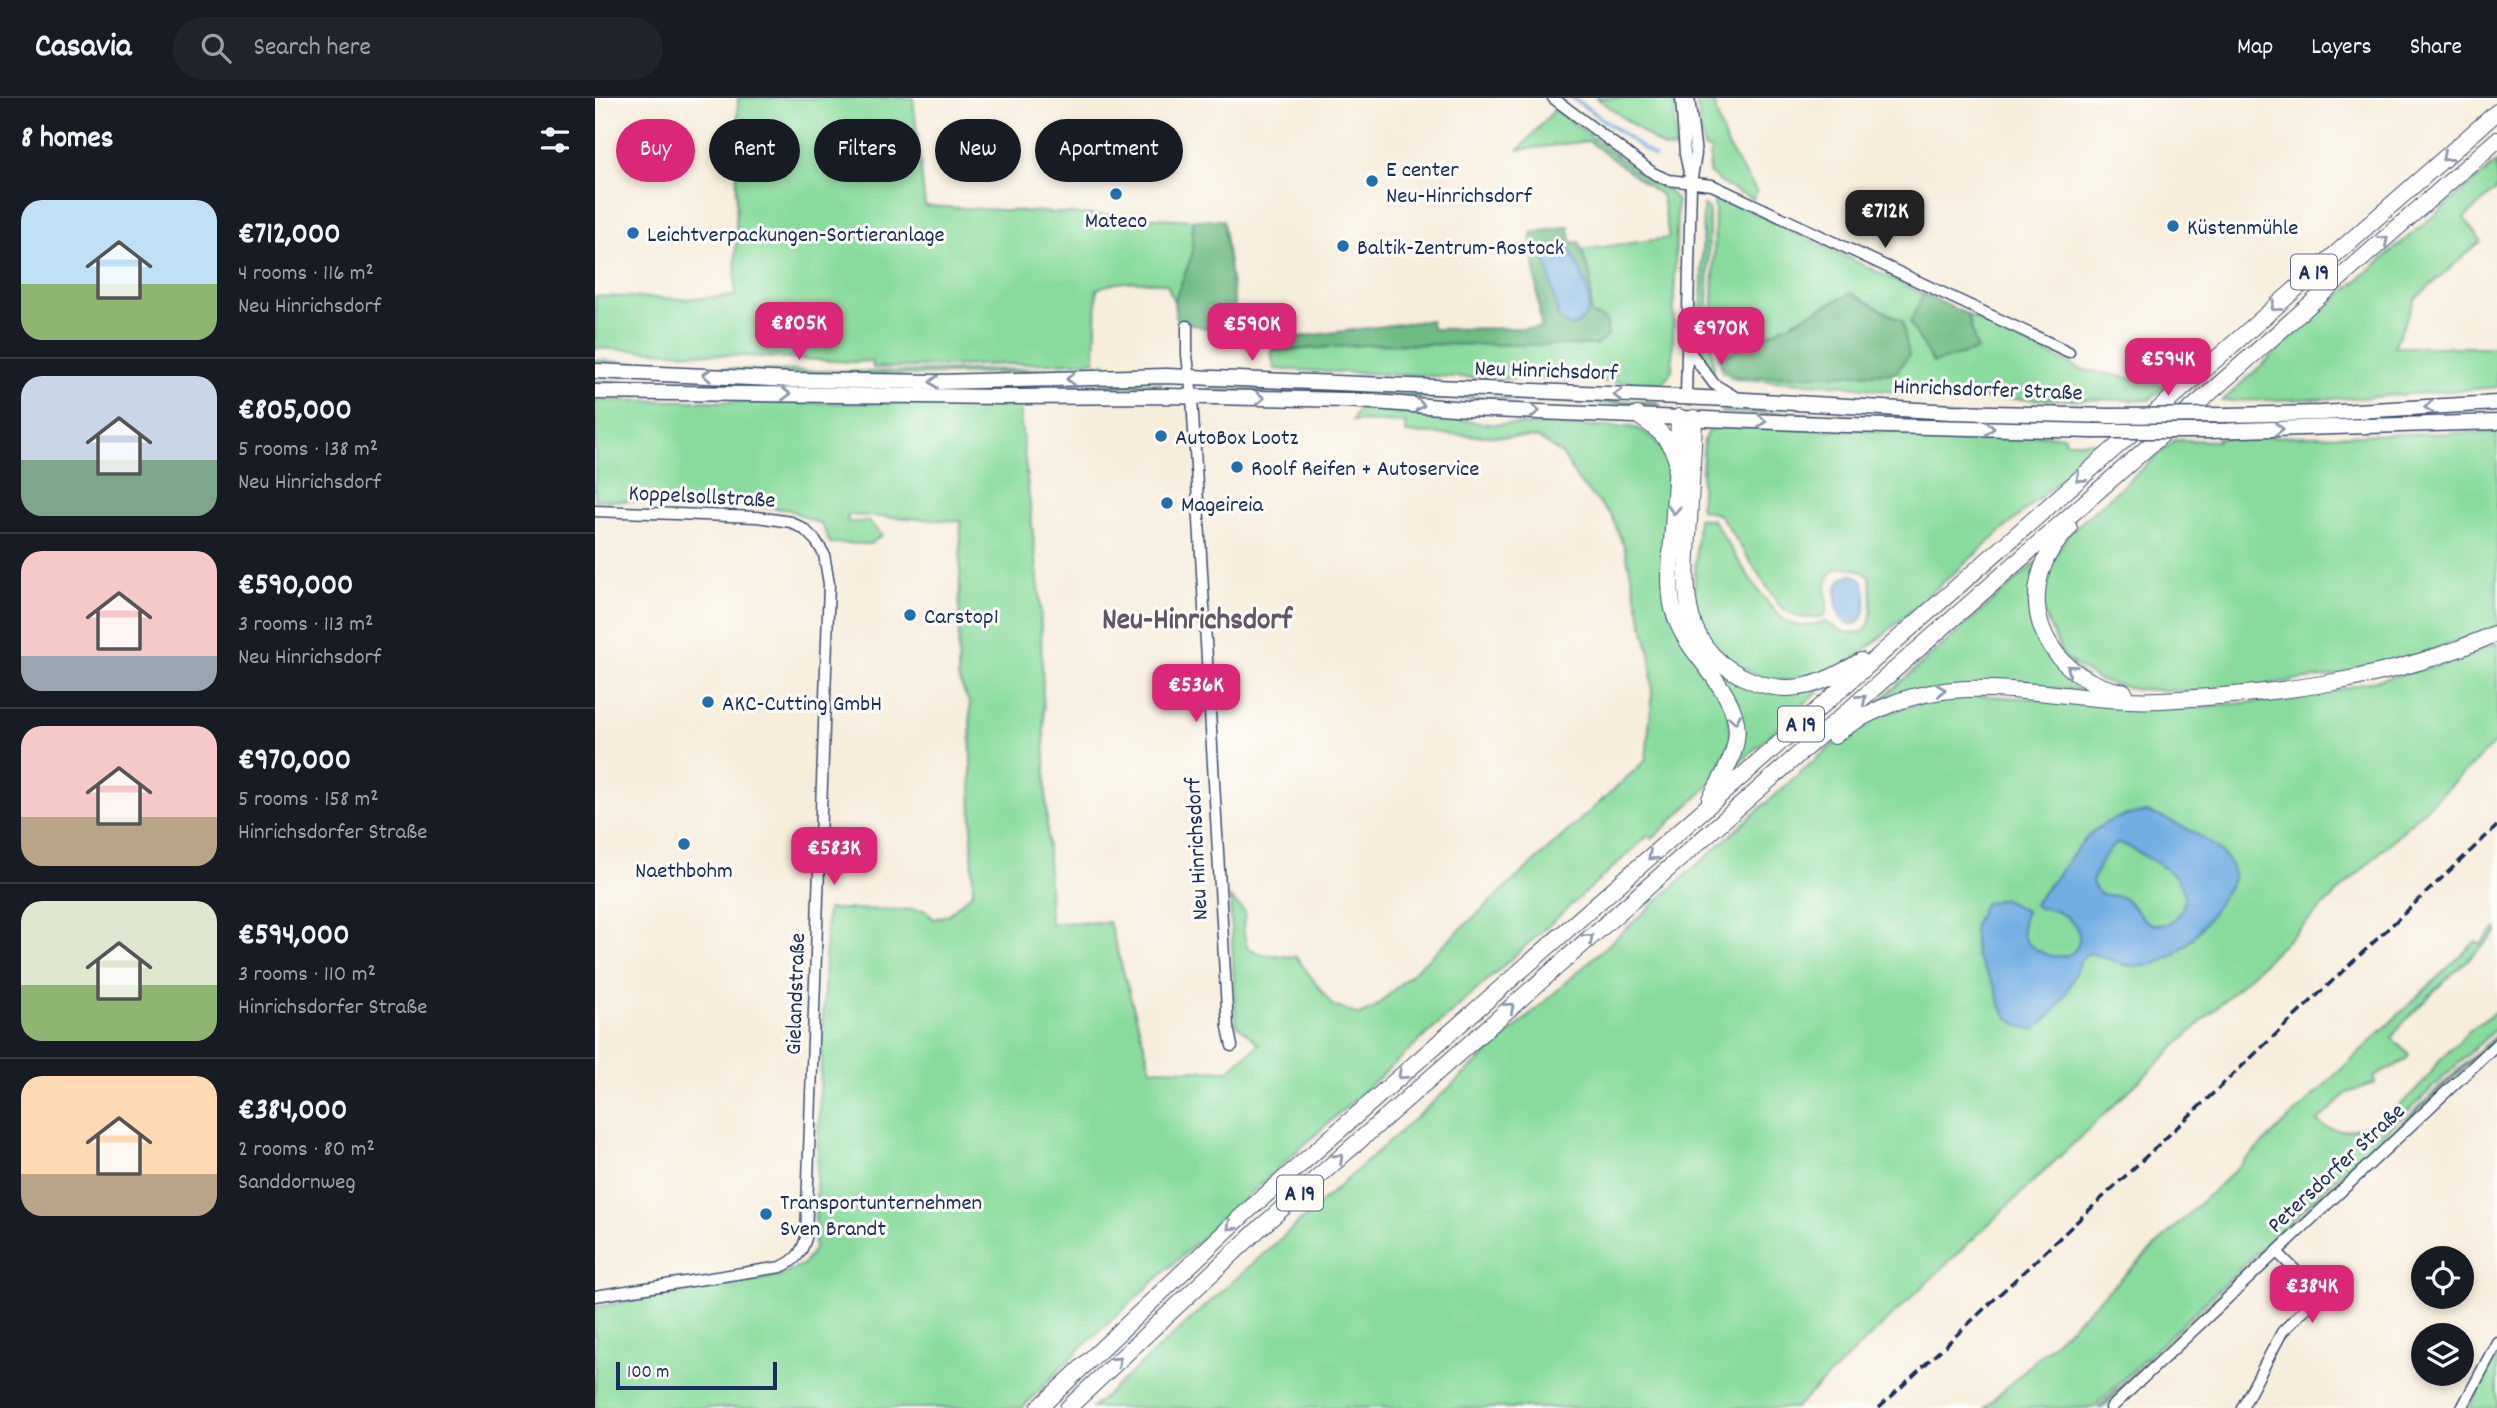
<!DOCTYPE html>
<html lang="en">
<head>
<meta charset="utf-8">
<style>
	body { margin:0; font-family:Dekko,sans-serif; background:#20242c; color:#f1f3f6; height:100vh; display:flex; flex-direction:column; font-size:26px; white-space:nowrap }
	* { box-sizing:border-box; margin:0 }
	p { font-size:23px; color:#9ea1a6 }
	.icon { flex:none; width:38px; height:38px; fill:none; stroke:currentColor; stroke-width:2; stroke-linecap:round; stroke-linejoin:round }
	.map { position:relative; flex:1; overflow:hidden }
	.drawer { display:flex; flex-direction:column; background:#171b24; width:595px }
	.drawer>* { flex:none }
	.banner { position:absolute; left:21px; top:21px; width:665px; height:63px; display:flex; gap:14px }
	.tools { position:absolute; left:1816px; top:1148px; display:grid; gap:14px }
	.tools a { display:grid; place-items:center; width:63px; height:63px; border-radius:50%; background:#171b24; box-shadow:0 4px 10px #0003; font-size:35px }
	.scale { position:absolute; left:21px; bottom:18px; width:161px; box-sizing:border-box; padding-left:7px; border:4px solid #1b2f5e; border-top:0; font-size:19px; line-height:24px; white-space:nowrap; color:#1b2f5e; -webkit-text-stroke:5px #fdfcf7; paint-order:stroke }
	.price { position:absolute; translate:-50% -60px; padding:0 16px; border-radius:14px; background:#db2777; color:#fff; font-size:23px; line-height:46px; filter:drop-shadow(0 2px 4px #0008) }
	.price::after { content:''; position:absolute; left:50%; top:42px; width:21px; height:16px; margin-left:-10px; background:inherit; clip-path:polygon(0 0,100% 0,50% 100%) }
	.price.selected { background:#222; color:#fff }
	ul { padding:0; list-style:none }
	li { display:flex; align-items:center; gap:21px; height:175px; padding:0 21px }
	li+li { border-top:2px solid #363941 }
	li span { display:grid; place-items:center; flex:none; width:196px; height:140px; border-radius:21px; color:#555 }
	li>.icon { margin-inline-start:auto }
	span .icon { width:84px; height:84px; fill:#fffc; stroke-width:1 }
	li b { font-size:30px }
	h2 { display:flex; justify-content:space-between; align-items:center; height:84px; padding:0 21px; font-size:30px }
	.pill { padding:0 24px; border-radius:32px; background:#171b24; box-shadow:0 4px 10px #0003; font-size:24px; line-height:63px }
	.pill.selected { background:#db2777; color:#fff }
	header { display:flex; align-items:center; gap:42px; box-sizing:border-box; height:98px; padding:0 35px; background:#171b24; border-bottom:2px solid #363941 }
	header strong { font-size:33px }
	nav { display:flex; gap:38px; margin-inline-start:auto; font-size:24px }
	.search { width:490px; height:63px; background:#20242c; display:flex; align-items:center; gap:18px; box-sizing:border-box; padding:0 24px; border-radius:38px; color:#9ea1a6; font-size:26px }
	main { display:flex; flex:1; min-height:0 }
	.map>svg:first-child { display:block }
	.green { fill:#88db9d; stroke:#52857e; stroke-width:2 }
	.forest { fill:#6ebb84; stroke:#447571; stroke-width:2 }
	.water { fill:#72ade3; stroke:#466ea0; stroke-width:2; fill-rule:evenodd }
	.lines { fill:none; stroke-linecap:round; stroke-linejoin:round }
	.stream { stroke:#72ade3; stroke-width:3.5 }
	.minor-casing { stroke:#3c4c71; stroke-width:13 }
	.major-casing { stroke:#3c4c71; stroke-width:17 }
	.highway-casing { stroke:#3c4c71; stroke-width:18 }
	.minor { stroke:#fff; stroke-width:10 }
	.major { stroke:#fff; stroke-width:14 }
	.highway { stroke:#fff; stroke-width:16 }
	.rail { stroke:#1b2f5e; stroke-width:3.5; stroke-dasharray:10 5; stroke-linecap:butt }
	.major-bridge-casing { stroke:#3c4c71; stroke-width:17; stroke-linecap:butt }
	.major-bridge { stroke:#fff; stroke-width:14 }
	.oneway { stroke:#8d97ae }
	.poi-dot { fill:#1f6fb2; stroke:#fdfcf7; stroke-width:2.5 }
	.labels { text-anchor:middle; stroke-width:6; stroke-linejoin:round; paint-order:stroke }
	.shield { fill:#fdfcf7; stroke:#5f6c8c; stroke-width:2 }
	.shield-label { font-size:21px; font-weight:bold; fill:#1b2f5e }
	.poi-label { font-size:23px; fill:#1b2f5e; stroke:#fdfcf7; text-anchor:start }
	.street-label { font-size:23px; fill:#1b2f5e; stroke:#fdfcf7 }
	.district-label { font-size:30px; font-weight:bold; fill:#625667; stroke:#fdfcf7 }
</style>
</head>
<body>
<header>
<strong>Casavia</strong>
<div class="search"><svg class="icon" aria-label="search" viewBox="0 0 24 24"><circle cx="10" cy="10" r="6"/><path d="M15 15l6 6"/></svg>Search here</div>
<nav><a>Map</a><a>Layers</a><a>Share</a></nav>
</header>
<main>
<section class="drawer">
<h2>8 homes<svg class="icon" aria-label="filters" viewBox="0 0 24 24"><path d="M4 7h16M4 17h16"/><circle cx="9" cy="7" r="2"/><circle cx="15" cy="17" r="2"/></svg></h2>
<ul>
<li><span style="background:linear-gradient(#bfe0f5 60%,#8fb573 0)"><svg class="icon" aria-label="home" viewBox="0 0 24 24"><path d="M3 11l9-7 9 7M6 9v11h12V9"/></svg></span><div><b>€712,000</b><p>4 rooms · 116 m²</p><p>Neu Hinrichsdorf</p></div></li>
<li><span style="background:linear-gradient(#c9d6e8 60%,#7fa58c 0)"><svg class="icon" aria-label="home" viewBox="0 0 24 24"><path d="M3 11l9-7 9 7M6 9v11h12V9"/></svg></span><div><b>€805,000</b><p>5 rooms · 138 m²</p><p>Neu Hinrichsdorf</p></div></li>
<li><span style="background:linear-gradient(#f6c9c9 75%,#9aa5b1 0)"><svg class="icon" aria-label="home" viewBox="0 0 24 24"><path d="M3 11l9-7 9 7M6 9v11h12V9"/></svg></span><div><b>€590,000</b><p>3 rooms · 113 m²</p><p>Neu Hinrichsdorf</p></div></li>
<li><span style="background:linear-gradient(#f6c9c9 65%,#b9a48a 0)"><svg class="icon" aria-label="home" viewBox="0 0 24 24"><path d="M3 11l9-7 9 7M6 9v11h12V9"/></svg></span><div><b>€970,000</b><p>5 rooms · 158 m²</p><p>Hinrichsdorfer Straße</p></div></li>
<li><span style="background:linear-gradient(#dfe7d0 60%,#8fb573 0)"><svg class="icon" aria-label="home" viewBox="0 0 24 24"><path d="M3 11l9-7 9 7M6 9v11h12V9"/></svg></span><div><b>€594,000</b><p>3 rooms · 110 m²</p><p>Hinrichsdorfer Straße</p></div></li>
<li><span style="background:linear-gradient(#ffd9b3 70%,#b9a48a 0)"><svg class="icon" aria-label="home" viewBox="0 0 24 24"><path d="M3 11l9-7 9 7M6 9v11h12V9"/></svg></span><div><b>€384,000</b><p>2 rooms · 80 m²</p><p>Sanddornweg</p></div></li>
</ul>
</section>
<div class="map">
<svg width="1902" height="1310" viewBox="0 0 1902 1310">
	<rect width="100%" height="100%" fill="#fdfcf7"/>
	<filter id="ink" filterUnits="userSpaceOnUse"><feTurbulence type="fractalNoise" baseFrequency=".0143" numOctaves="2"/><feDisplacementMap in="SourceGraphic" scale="14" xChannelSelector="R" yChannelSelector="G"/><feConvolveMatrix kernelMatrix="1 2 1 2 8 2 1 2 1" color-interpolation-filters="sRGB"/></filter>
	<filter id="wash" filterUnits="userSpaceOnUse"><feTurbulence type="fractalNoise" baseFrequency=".00686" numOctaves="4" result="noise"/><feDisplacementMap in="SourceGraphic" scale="28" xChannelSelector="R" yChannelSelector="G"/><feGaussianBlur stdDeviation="1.57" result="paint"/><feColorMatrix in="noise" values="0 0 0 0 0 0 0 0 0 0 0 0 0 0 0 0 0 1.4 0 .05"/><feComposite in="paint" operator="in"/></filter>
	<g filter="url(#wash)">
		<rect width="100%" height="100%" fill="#f7eddb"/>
		<!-- green -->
		<path class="green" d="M143 0H318L330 108 598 122 597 157 579 204 572 186C548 183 525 181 502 191L500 262 489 264 278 270 277 263 260 264 0 250V198L88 201 140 198Z
			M1002 0H1079L1081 51 1069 50Z
			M1101 0H1119C1124 41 1139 60 1162 93L1158 101 1131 88 1114 75 1116 51 1109 50Z
			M960 11 1054 83 1073 92 1082 103 1077 273 1068 285 859 279 679 271 676 253 785 246 1001 247 1013 237 1011 221 996 217V180L985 152 1074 140 1067 98 994 43 924 52Z
			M1902 64V91L1869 120 1886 143 1820 201 1799 249H1902V289L1765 300 1627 303 1738 203Z
			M1118 95 1485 271 1571 287 1554 302 1413 301 1327 298 1249 287 1139 281 1127 273 1126 267 1142 279 1256 195 1124 261 1118 210 1120 113Z
			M1108 107 1114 112 1113 207 1119 273 1117 275 1108 261 1106 249Z
			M0 262 159 272 278 274 493 270 510 265 511 268 488 273 264 278 160 275 0 266Z
			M0 283 345 290 566 284V288H518L494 291 344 294 0 290Z
			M614 290 1064 304V307L614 293Z
			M0 302 424 307 445 500 455 825 514 824 556 971 633 973 664 946 641 926 635 800 650 814 648 831 652 849 665 856 701 859 738 908 764 917 779 910 1051 662 1057 600 1056 561 1030 451 1016 417 983 383 968 357 943 340 811 335 810 325 757 323 764 309 894 326 1035 329 1043 331 1058 340 1065 348 1075 366 1068 482 1133 611 1137 641 1116 686 1057 741 1054 737 690 1064 486 1250 427 1310H0V1209L185 1178 209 1166 219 1151 232 811 329 812 339 821 353 817 378 794 375 606 363 580 366 423 253 417 252 424H274L287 437 275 446 235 445 227 427 195 412 152 407 0 402Z
			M1127 312 1256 318 1312 316 1459 323V326L1127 315Z
			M1125 328 1470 338V344H1499L1504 348 1272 551 1246 571 1209 584 1168 581 1125 557 1103 526 1099 497 1103 420 1118 422C1133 445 1172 513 1193 524 1205 531 1218 526 1231 524 1281 556 1279 516 1275 479 1262 469 1238 462 1232 484 1228 496 1236 507 1229 518 1207 521 1202 522 1184 507L1125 417 1105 411 1109 342 1113 333Z
			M1902 334V528L1821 558 1759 575 1611 594 1540 591 1505 583 1468 558 1447 511 1450 474 1473 436 1580 342 1623 343V340Z
			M1089 379 1083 489 1089 519 1150 584 1227 590 1143 666 1147 626 1089 528 1079 476Z
			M1443 463 1439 530 1505 594 1430 588 1277 609Z
			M1902 545V643L1200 1310H497L1207 673 1252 635 1285 616 1363 596 1587 610 1709 600 1849 566Z
			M1902 830V835L1843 889 1804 929 1797 940 1814 957 1811 962 1779 979 1780 985 1752 995 1722 1024C1757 1049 1805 1011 1829 984 1835 977 1839 969 1845 962 1855 953 1863 945 1872 935 1881 926 1893 921 1902 912V929L1498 1310H1390L1881 843 1885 846Z
			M1902 936V939L1507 1310H1503Z
			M1902 1256V1310H1874Z"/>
		<!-- forest -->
		<path class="forest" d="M598 122H628L642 225 641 239 581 222 579 204 597 157Z
			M974 128 976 144H984L996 180V217L1011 221 1013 237 1001 247 785 246 676 253 680 242 836 222 837 231 946 230 936 135Z
			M1256 195 1307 223 1314 257 1301 275 1142 279 1126 267 1125 261Z
			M1328 196 1373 217 1382 252 1338 265 1315 225Z"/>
		<!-- water -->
		<path class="water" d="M972 147C985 171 1013 217 975 229L964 222 951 163 953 152Z
			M1256 476C1261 478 1266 480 1269 486 1273 496 1273 523 1259 526 1240 529 1237 491 1246 482 1249 479 1252 478 1256 476Z
			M1551 714C1577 721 1640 750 1639 780 1616 817 1587 873 1536 868 1521 866 1509 858 1494 855 1482 863 1482 871 1477 883 1470 901 1454 921 1439 932L1425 928 1413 920 1406 909 1400 889 1381 858 1378 830 1389 805 1407 801 1431 813C1426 825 1425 840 1436 848 1488 884 1509 816 1441 809L1439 806C1446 795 1456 786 1464 775 1491 739 1502 719 1551 714ZM1524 745C1536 749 1576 772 1583 782 1599 802 1581 835 1555 825 1544 821 1540 806 1528 800 1513 793 1505 804 1497 784 1503 770 1509 752 1524 745Z"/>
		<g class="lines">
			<!-- stream -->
			<path class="stream" d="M978 0 1060 59"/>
		</g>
	</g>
	<g filter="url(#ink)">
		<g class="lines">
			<defs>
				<path id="minor" d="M958 0 1058 75 1073 82 1117 87 1474 254
					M1086 0 1090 56 1095 79
					M592 228V257L597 299 633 929 637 948
					M1092 250 1119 286 1144 301
					M1091 299 1096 85 1101 56 1094 0
					M0 413 162 419 196 424 210 432 221 443 229 456 234 486 211 1140C206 1156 201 1162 186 1169L0 1198
					M1516 1310 1902 946
					M1647 1310 1687 1234 1717 1204 1719 1196 1716 1188 1682 1154
					M1867 1310 1902 1244"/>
				<path id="major" d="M0 273 197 282 342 284 571 278 1134 301 1357 314 1513 318
					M0 294 408 299 571 298 752 302 872 311 1251 327 1498 333
					M1633 317 1726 315 1902 305
					M1615 333 1902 324"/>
				<path id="highway" d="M1042 317C1060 329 1075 339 1081 361
					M1084 319C1083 357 1080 394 1078 431 1076 456 1073 482 1077 506 1081 528 1093 545 1106 562 1152 621 1152 638 1115 701
					M1099 320C1098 354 1096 388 1094 422 1090 488 1081 551 1155 582 1197 600 1230 585 1266 563
					M1474 430C1465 440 1457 449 1451 461 1422 523 1465 584 1529 594
					M1239 638C1255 624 1275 615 1294 607 1383 571 1474 607 1567 602 1682 596 1796 583 1902 535
					M444 1310 649 1116 1902 14
					M473 1310 665 1130 1902 42"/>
			</defs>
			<!-- minor casing -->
			<use href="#minor" class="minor-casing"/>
			<!-- major casing -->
			<use href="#major" class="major-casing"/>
			<!-- highway casing -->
			<use href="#highway" class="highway-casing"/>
			<!-- minor -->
			<use href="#minor" class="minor"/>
			<!-- major -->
			<use href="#major" class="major"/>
			<!-- highway -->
			<use href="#highway" class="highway"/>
			<!-- rail -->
			<path class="rail" d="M1284 1310 1902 728"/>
			<defs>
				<path id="major-bridge" d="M1513 318 1633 317
					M1498 333H1615"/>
			</defs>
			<!-- major-bridge casing -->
			<use href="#major-bridge" class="major-bridge-casing"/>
			<!-- major-bridge -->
			<use href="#major-bridge" class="major-bridge"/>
		</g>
		<!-- one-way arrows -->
		<defs><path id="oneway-chevron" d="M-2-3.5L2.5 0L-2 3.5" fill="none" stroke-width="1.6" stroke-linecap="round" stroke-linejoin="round" transform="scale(1.75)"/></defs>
		<g class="oneway">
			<use href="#oneway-chevron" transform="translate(1851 59) rotate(139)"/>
			<use href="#oneway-chevron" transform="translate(1789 142) rotate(-41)"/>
			<use href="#oneway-chevron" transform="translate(1680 209) rotate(139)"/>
			<use href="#oneway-chevron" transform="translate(112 277) rotate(-177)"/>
			<use href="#oneway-chevron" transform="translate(476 281) rotate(177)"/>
			<use href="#oneway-chevron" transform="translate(339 284) rotate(-180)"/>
			<use href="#oneway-chevron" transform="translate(191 296) rotate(1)"/>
			<use href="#oneway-chevron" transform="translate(1023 297) rotate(-178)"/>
			<use href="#oneway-chevron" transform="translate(665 300) rotate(1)"/>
			<use href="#oneway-chevron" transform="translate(825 307) rotate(6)"/>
			<use href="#oneway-chevron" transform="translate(1834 309) rotate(177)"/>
			<use href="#oneway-chevron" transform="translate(940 313) rotate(2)"/>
			<use href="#oneway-chevron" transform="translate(1167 323) rotate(3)"/>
			<use href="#oneway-chevron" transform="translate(1395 330) rotate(1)"/>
			<use href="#oneway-chevron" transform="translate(1684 331) rotate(-1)"/>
			<use href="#oneway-chevron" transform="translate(1485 380) rotate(138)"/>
			<use href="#oneway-chevron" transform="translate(1079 412) rotate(94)"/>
			<use href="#oneway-chevron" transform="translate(1476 571) rotate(-140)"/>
			<use href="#oneway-chevron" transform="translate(1346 592) rotate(-8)"/>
			<use href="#oneway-chevron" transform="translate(1267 601) rotate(-41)"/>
			<use href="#oneway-chevron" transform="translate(1140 621) rotate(80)"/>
			<use href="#oneway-chevron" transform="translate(1057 758) rotate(139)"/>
			<use href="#oneway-chevron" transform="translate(994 840) rotate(-41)"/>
			<use href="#oneway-chevron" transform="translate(915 909) rotate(-41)"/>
			<use href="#oneway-chevron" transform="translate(807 977) rotate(138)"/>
			<use href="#oneway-chevron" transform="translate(744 1060) rotate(-42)"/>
			<use href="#oneway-chevron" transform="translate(636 1128) rotate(137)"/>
			<use href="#oneway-chevron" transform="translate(522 1263) rotate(-43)"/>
		</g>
	</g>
	<!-- markers -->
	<g class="poi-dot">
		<circle cx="777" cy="83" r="7"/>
		<circle cx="521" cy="96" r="7"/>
		<circle cx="1578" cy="128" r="7"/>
		<circle cx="38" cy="135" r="7"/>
		<circle cx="748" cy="148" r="7"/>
		<circle cx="566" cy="338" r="7"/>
		<circle cx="642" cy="369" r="7"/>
		<circle cx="572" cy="405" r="7"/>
		<circle cx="315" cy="517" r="7"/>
		<circle cx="113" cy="604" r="7"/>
		<circle cx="89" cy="746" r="7"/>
		<circle cx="171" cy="1116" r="7"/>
	</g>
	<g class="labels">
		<!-- shield labels -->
		<g class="shield">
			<rect x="1696" y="156.5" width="46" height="35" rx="5"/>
			<rect x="1183" y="608.5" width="46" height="35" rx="5"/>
			<rect x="682" y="1077.5" width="46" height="35" rx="5"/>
		</g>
		<g class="shield-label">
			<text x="1719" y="181">A 19</text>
			<text x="1206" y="633">A 19</text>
			<text x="705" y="1102">A 19</text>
		</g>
		<!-- poi labels -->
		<g class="poi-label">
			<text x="791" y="78">E center<tspan x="791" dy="26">Neu-Hinrichsdorf</tspan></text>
			<text x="521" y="129" text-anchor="middle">Mateco</text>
			<text x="1592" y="136">Küstenmühle</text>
			<text x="52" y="143">Leichtverpackungen-Sortieranlage</text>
			<text x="762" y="156">Baltik-Zentrum-Rostock</text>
			<text x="580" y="346">AutoBox Lootz</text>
			<text x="656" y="377">Roolf Reifen + Autoservice</text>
			<text x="586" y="413">Mageireia</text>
			<text x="329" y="525">Carstop1</text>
			<text x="127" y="612">AKC-Cutting GmbH</text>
			<text x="89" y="779" text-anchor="middle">Naethbohm</text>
			<text x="185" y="1111">Transportunternehmen<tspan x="185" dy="26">Sven Brandt</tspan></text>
		</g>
		<!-- street labels -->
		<g class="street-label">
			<text transform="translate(951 271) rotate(2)" y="8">Neu Hinrichsdorf</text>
			<text transform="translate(1393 290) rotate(2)" y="8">Hinrichsdorfer Straße</text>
			<text transform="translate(107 397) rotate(3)" y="8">Koppelsollstraße</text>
			<text transform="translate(600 751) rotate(-93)" y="8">Neu Hinrichsdorf</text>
			<text transform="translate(199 896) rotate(-88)" y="8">Gielandstraße</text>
			<text transform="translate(1740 1069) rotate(-43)" y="8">Petersdorfer Straße</text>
		</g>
		<!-- district labels -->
		<g class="district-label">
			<text x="602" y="530">Neu-Hinrichsdorf</text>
		</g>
	</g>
</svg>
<div class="tools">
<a><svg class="icon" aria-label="locate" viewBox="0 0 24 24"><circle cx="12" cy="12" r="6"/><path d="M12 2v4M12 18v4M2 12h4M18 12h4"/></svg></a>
<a><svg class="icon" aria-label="layers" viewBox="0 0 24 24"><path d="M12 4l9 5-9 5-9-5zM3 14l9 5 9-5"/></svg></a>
</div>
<div class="scale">100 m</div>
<b class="price selected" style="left:1290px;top:152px">€712K</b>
<b class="price" style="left:204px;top:264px">€805K</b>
<b class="price" style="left:657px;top:265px">€590K</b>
<b class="price" style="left:1126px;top:269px">€970K</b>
<b class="price" style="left:1573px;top:300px">€594K</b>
<b class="price" style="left:601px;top:626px">€536K</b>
<b class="price" style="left:239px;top:789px">€583K</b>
<b class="price" style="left:1717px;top:1227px">€384K</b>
<div class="banner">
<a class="pill selected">Buy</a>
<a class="pill">Rent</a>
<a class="pill">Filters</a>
<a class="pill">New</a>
<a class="pill">Apartment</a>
</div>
</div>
</main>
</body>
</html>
